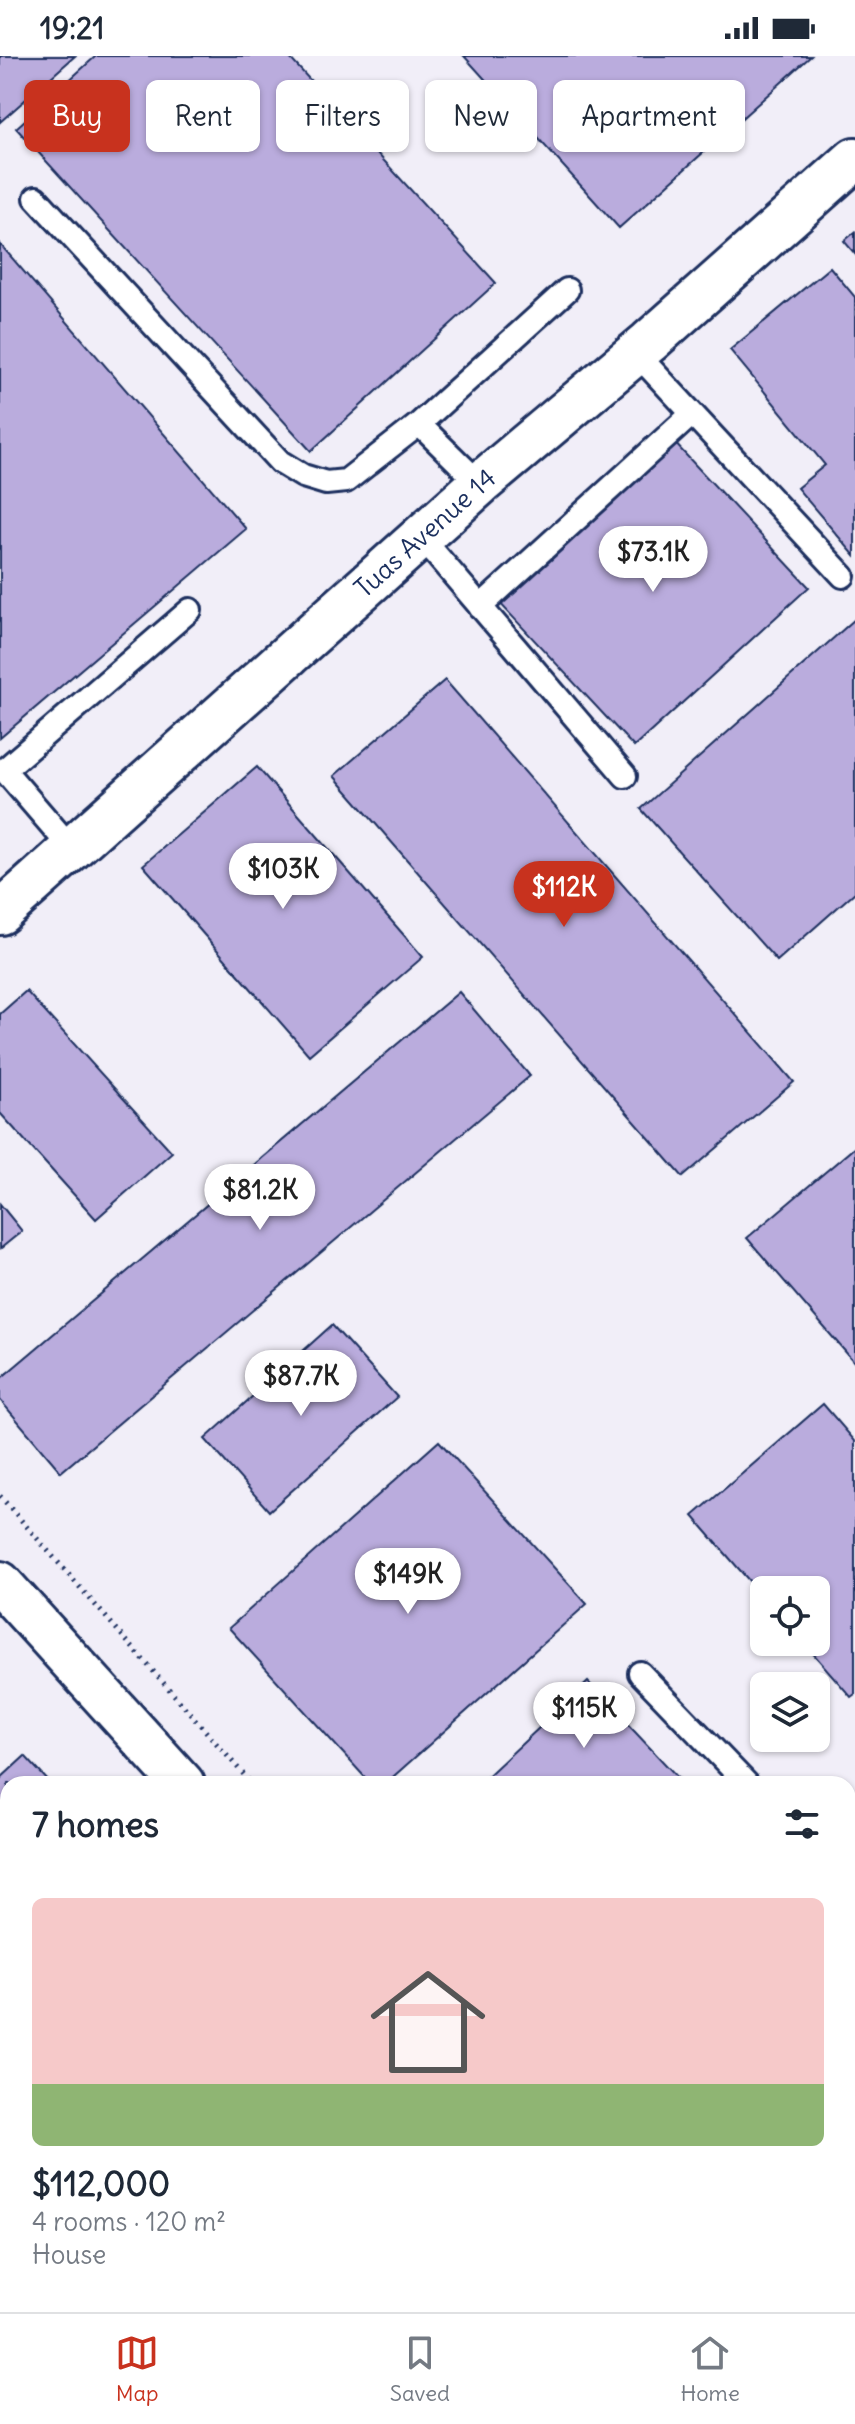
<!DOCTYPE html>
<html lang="en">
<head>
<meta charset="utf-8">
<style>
	body { margin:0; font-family:Delius,sans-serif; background:#f6f6f7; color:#1f2937; height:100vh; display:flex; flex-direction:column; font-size:30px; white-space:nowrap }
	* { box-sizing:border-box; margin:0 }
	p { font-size:26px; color:#747a83 }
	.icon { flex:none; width:44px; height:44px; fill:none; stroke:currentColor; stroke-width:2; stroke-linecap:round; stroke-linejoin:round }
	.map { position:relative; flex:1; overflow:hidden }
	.drawer { position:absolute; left:0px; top:1720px; width:856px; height:536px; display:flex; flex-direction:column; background:#fff; border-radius:24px 24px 0 0; box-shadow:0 2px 6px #0004 }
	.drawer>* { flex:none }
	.guide { position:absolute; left:24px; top:24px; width:808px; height:72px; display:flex; gap:16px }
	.tools { position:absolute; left:750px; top:1520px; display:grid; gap:16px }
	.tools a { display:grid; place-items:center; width:80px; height:80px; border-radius:12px; background:#fff; box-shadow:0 2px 6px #0004; font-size:40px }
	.price { position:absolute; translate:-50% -68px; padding:0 18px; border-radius:28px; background:#fff; color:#222; font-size:26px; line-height:52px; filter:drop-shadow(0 2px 4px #0008) }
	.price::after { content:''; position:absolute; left:50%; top:48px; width:24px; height:18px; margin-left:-12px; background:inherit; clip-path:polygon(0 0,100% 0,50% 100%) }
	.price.current { background:#c8321e; color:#fff }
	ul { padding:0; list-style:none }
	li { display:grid; align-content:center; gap:16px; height:424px; padding:0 32px }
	li span { display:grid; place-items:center; height:248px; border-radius:12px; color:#555 }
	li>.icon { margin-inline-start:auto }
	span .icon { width:144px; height:144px; fill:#fffc; stroke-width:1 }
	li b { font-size:34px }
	h2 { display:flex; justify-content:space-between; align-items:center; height:96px; padding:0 32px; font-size:34px }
	.chip { padding:0 28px; border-radius:12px; background:#fff; box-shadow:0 2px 6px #0004; font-size:28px; line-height:72px }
	.chip.current { background:#c8321e; color:#fff }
	.status { display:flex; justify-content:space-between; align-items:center; height:56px; padding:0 40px; background:#fff; direction:ltr }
	.status svg { height:22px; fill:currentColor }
	.tabs { display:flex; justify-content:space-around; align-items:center; height:112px; border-top:2px solid #e0e1e3; background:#fff; font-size:22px; color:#747a83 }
	.tabs a { display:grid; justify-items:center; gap:4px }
	.tabs .current { color:#c8321e }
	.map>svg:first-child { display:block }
	.green { fill:#aeefb8; stroke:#648f8b; stroke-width:2 }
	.building { fill:#baacdd; stroke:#1b2f5e; stroke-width:2 }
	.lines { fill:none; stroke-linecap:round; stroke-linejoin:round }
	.service-casing { stroke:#1b2f5e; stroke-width:28 }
	.minor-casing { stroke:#1b2f5e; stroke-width:48 }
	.tertiary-casing { stroke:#1b2f5e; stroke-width:50 }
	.path { stroke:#1b2f5e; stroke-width:5; stroke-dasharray:2 6; stroke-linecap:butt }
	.service { stroke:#fff; stroke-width:22 }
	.minor { stroke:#fff; stroke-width:42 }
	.tertiary { stroke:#fff; stroke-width:44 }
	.labels { text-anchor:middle; stroke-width:6; stroke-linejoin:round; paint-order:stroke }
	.street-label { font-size:26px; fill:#1b2f5e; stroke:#fff }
</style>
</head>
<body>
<div class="status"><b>19:21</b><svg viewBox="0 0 49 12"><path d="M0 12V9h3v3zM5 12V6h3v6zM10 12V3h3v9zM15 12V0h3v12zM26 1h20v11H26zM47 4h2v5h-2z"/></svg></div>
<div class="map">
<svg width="855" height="2256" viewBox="0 0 855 2256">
	<rect width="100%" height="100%" fill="#f1eef8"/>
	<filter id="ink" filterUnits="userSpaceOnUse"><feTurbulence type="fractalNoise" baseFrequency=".0125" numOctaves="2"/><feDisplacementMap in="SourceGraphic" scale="16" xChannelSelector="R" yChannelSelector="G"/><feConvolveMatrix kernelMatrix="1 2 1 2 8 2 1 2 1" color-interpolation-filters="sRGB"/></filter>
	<g filter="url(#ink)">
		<!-- green -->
		<path class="green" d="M443 2248H512L519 2256H434Z"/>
		<!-- building -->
		<path class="building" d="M0 0H75L0 66Z
			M96 0H288L496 227 311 395 16 72Z
			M464 0H811L619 172Z
			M855 176V198L844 185Z
			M0 188 246 473 0 682Z
			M830 211 855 241V500L797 432 825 409 730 294Z
			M672 384 809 531 634 691 497 544Z
			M855 563V836L777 905 641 753Z
			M445 624 794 1026 683 1121 334 720Z
			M257 711 423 901 309 999 143 809Z
			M26 935 172 1096 96 1163 0 1057V958Z
			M459 936 530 1020 61 1416 0 1344V1323Z
			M855 1091V1307L747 1182Z
			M0 1148 22 1175 0 1193Z
			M332 1269 397 1341 269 1455 205 1383Z
			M823 1348 855 1385V1638L851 1641 803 1586H816V1534H764V1542L693 1460Z
			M439 1385 587 1548 385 1728H371L229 1572Z
			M588 1626 684 1728H479Z
			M25 1700 51 1728H8V1895L0 1902V1723Z
			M8 2009V2165L0 2155V2015Z
			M77 2248H163L154 2256H84Z
			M586 2248H673L663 2256H592Z
			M751 2248H800L808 2256H742Z"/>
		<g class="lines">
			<defs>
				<path id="service" d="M36 142 280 406 303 420 326 427 346 425 419 368 567 234
					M636 297 843 520
					M419 368 480 428
					M421 481 625 720
					M480 551 692 358
					M72 793 4 714 190 554
					M640 1617 747 1728
					M848 2069 855 2063
					M0 2174 8 2182
					M848 2227 855 2235
					M69 2248 77 2256
					M736 2256 745 2248"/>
				<g id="minor">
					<path id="s1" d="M0 857 480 428 649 286 855 103"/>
					<path d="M0 1527 183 1728"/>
				</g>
				<path id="tertiary" d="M848 1813 855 1806
					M342 2256 351 2248"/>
			</defs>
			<!-- service casing -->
			<use href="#service" class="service-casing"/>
			<!-- minor casing -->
			<use href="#minor" class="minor-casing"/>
			<!-- tertiary casing -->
			<use href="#tertiary" class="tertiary-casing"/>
			<!-- path -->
			<path class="path" d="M0 1440 252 1728
				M848 1763 855 1757
				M289 2256 297 2248
				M399 2256 409 2248"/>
			<!-- service -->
			<use href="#service" class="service"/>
			<!-- minor -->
			<use href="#minor" class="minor"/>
			<!-- tertiary -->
			<use href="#tertiary" class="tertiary"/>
		</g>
	</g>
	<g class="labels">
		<!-- street labels -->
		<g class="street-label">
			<text dy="9" stroke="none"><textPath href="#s1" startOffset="570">Tuas Avenue 14</textPath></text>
		</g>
	</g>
</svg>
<div class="tools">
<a><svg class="icon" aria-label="locate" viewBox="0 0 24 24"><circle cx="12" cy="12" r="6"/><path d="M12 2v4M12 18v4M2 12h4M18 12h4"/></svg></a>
<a><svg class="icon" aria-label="layers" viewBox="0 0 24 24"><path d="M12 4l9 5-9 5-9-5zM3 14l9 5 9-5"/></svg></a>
</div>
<b class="price" style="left:653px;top:538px">$73.1K</b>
<b class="price" style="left:283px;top:855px">$103K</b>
<b class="price current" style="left:564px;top:873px">$112K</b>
<b class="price" style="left:260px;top:1176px">$81.2K</b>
<b class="price" style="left:301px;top:1362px">$87.7K</b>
<b class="price" style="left:408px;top:1560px">$149K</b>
<b class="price" style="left:584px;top:1694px">$115K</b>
<div class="guide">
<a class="chip current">Buy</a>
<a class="chip">Rent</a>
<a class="chip">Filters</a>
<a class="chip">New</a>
<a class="chip">Apartment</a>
</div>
<section class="drawer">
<h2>7 homes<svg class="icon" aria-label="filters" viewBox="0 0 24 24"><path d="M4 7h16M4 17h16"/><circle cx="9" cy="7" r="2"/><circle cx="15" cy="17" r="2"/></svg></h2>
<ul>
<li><span style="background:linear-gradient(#f6c9c9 75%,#8fb573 0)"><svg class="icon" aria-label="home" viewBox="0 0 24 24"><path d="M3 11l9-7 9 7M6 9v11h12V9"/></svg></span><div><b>$112,000</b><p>4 rooms · 120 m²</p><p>House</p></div></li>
</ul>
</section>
</div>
<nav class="tabs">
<a class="current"><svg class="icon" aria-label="map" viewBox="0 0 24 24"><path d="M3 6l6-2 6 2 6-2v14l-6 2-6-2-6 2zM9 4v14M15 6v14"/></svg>Map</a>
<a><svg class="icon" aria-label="saved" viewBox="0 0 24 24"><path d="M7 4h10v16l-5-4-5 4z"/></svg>Saved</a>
<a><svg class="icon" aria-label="home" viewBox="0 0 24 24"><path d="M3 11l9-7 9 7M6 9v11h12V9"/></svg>Home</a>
</nav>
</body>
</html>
